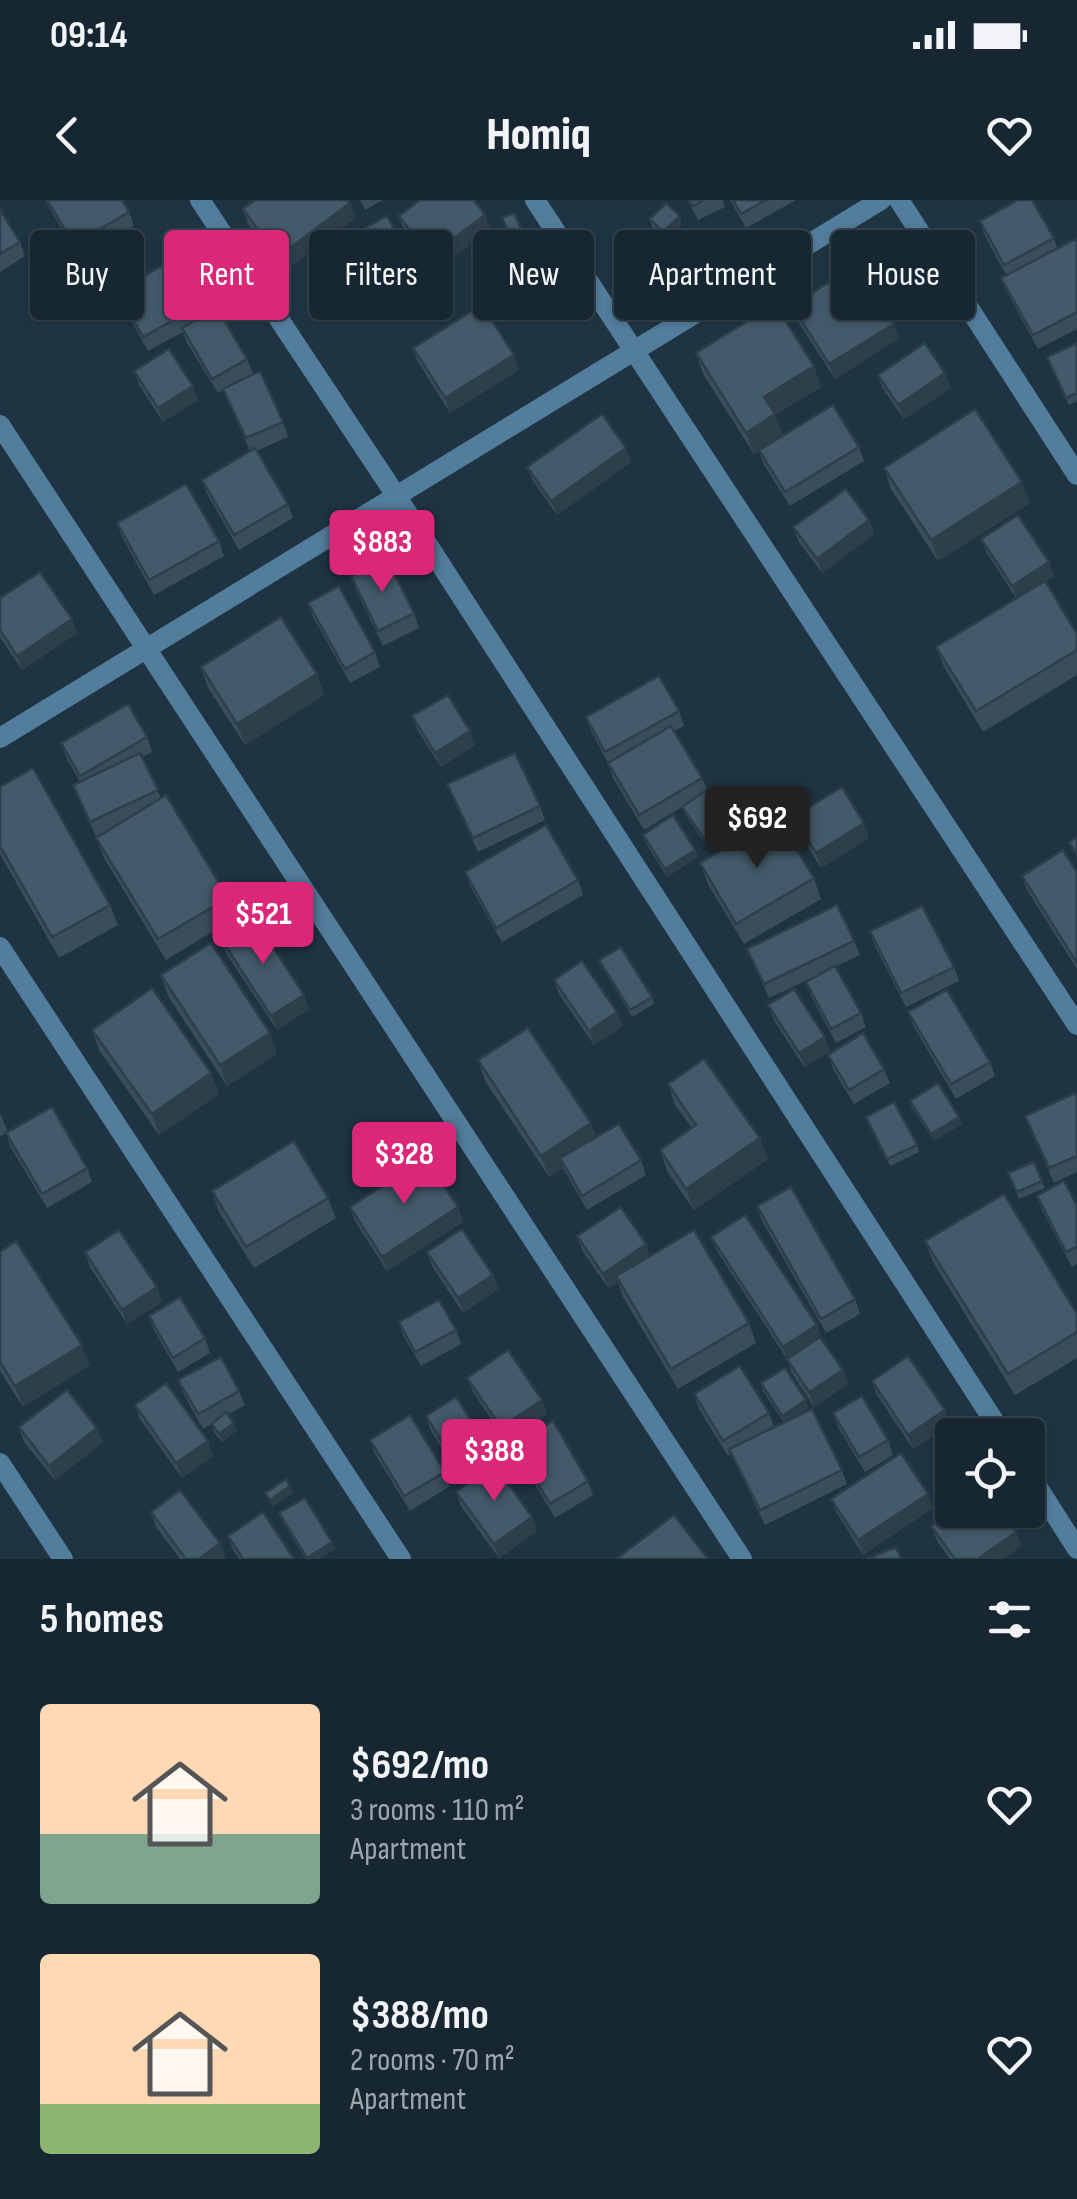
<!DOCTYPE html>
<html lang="en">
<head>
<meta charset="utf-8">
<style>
	body { margin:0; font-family:"Sofia Sans Condensed",sans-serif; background:#24333e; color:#f1f3f6; height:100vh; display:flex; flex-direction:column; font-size:38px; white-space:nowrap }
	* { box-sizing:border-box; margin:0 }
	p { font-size:32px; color:#9ea5ac }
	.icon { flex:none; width:55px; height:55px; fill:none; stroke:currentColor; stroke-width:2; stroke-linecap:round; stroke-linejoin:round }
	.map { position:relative; height:1359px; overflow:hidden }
	.panel { display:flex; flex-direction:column; background:#172732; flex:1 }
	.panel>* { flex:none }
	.guide { position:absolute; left:30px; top:30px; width:1018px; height:90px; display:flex; gap:20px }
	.buttons { position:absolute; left:935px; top:1218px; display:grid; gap:20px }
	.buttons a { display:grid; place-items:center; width:110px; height:110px; border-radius:10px; background:#172732; box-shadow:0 2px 8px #0004,0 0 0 2px #36444d; font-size:50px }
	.price { position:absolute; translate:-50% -85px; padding:0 22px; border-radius:10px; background:#db2777; color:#fff; font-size:32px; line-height:65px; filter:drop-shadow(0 2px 5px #0008) }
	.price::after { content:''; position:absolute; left:50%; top:60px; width:30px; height:22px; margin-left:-15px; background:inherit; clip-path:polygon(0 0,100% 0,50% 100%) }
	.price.on { background:#222; color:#fff }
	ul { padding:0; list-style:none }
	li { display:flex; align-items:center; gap:30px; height:250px; padding:0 40px }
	li span { display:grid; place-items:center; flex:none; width:280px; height:200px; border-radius:10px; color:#555 }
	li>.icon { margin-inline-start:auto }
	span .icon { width:120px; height:120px; fill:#fffc; stroke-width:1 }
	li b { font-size:42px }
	h2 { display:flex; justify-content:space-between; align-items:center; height:120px; padding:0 40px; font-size:42px }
	.chip { padding:0 35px; border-radius:10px; background:#172732; box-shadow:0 2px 8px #0004,0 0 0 2px #36444d; font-size:35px; line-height:90px }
	.chip.on { background:#db2777; color:#fff }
	.status { display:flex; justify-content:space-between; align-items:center; height:70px; padding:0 50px; background:#172732; direction:ltr }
	.status svg { height:28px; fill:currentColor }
	header { display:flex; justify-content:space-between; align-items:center; height:130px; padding:0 40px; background:#172732; font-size:45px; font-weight:800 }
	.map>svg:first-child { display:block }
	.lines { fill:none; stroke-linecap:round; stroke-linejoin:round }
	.minor { stroke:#527d9b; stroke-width:20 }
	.wall { fill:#3a4d5b }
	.shaded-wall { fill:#2f3f4a }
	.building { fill:#435a6a; stroke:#2f3f4a; stroke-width:2.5 }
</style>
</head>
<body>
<div class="status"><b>09:14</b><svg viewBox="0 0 49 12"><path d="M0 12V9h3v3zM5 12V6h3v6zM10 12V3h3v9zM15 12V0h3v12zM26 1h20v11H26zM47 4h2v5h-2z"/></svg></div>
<header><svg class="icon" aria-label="back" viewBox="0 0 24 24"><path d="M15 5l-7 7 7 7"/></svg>Homiq<svg class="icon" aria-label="heart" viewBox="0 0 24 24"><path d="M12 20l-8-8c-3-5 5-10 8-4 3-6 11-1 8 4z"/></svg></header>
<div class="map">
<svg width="1077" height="1359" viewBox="0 0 1077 1359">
	<rect width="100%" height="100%" fill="#1f3443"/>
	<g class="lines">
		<!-- minor -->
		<path class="minor" d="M200 0 397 297 1003 1235
			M535 0 1077 825
			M899 0 1077 275
			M0 225 742 1359
			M0 538 881 0
			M0 747 401 1359
			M0 1263 63 1359
			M1028 1272 1077 1349"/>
	</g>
	<!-- wall -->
	<path class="wall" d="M45 0H122L129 12 134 26 79 59Z
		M360 0H383L365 10Z
		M688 0H722L725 7 698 20Z
		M730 0H796L746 28Z
		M350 3 355 18 284 71 248 24 243 9Z
		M0 10 20 42 25 56 0 72Z
		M399 16 491 29 435 71 404 30Z
		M650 19 682 24 666 40 652 27Z
		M980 21 1054 38 1057 48 1077 38V129L1038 149 1007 92 1001 78 1006 75 985 36Z
		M505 26 532 52 534 59 523 64Z
		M310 58 413 64 418 78 342 120 315 72Z
		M548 75 590 114 578 122 551 83Z
		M117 91 202 104 206 114 247 159 253 173 239 181 283 222 288 237 256 251 288 304 293 318 239 350 207 294 202 280 250 251 223 190 218 193 187 143 183 132 148 151 123 106Z
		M792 106 894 124 899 138 835 179 797 120Z
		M1077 143V201L1069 205 1049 164Z
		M413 148 519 170 450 213 418 162Z
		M696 153 821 187 775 215 783 235 859 247 864 261 790 306 764 265 759 251 754 254 703 174Z
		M134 171 198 200 163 222 139 185Z
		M878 175 951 188 904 219 883 189Z
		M631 262 557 315 533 281 527 267Z
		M884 268 1022 282 1030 303 938 361 891 289Z
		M869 320 874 334 822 373 799 342 793 327Z
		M117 323 219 341 224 356 154 395 122 337Z
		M981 339 1049 362 1054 376 1045 382 1077 434V475L983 532 944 467 936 447 1016 398 987 353Z
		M351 376 414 413 419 428 383 446 356 390Z
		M0 398 72 419 77 433 22 470 0 437Z
		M308 403 375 452 380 467 350 483 313 417Z
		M201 467 317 474 324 495 245 545 208 488Z
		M679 511 684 526 674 531 702 578 707 590 734 634 709 650 685 614 682 607 644 630 613 578 608 563 591 531 586 517Z
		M412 516 475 545 441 567 418 531Z
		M147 537 152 552 142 557 161 598 228 698 235 718 166 760 104 658 96 638 109 630 96 636 73 585 80 582 66 557 61 543Z
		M447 584 540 606 545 620 478 652Z
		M0 587 110 705 118 725 59 758 0 654Z
		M793 617 869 638 821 668 798 631Z
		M643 635 695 650 698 657 667 677 645 642Z
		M700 663 814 678 821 699 744 744 708 684Z
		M465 672 578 680 583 695 502 742 470 686Z
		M1077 672V769L1027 690 1022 676Z
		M870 731 954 767 959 781 906 807 875 746Z
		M221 739 304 795 309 809 277 830 226 753Z
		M854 741 860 755 835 767 861 813 866 827 836 843 811 796 806 782 827 771 769 798 747 749Z
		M599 760 652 797 654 804 632 817 602 767Z
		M161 775 277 854 227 886 168 796Z
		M554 780 623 826 594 845 559 794Z
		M768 805 830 851 804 867 774 820Z
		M908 812 990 862 995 876 956 899 914 827Z
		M92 830 211 873 219 894 159 935 99 850Z
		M828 855 884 869 890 883 854 904 833 869Z
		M478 860 596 937 641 960 646 975 587 1010 563 968 549 977 485 881Z
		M668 884 760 938 768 959 694 1010 667 971 660 950 692 928 675 905Z
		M1077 897V972L1054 983 1025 916Z
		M910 901 959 917 962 924 934 941 912 908Z
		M0 913 8 932 0 936Z
		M866 917 917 945 919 952 890 966Z
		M6 933 87 968 92 982 47 1008 11 948Z
		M1034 962 1045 988 1019 999 1008 973Z
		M212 991 328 998 336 1018 254 1068 219 1012Z
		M1037 996 1077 1006V1064L1072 1067 1042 1010Z
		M757 1006 855 1099 860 1114 826 1133 762 1021Z
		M350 1007H458L463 1022 387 1071 355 1021Z
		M577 1036 650 1056 749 1123 756 1143 678 1189 623 1097 618 1082 608 1088 582 1050Z
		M711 1037 822 1139 843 1170 848 1184 814 1207 792 1173 787 1159 717 1051Z
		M925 1041 1077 1114V1158L1015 1195 933 1062Z
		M0 1052 90 1165 23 1207 0 1171Z
		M85 1052 157 1087 162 1102 127 1124 90 1067Z
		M427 1052 493 1075 498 1089 463 1113 432 1066Z
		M149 1116 205 1138 210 1153 178 1172 154 1130Z
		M399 1122 456 1130 461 1144 421 1166 404 1137Z
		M467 1178 542 1200 547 1214 506 1241 473 1192Z
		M178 1180 239 1191 245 1205 227 1215 237 1230 222 1242 214 1232 212 1224 214 1222 203 1229 184 1195Z
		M872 1181 950 1225 913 1249 877 1195Z
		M761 1183 808 1208 785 1222 842 1270 847 1284 765 1325 731 1254 728 1256 699 1209 694 1194 769 1213 774 1227 784 1223 763 1191Z
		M135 1205 213 1256 182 1278 140 1219Z
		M833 1213 888 1240 893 1255 865 1272 838 1227Z
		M426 1216 483 1239 488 1254 457 1273 431 1231Z
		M19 1227 103 1242 55 1280 24 1242Z
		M370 1240 445 1272 450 1286 410 1311 375 1254Z
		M514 1244 588 1281 593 1295 555 1318 520 1259Z
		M456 1292 532 1317 537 1331 499 1358 461 1306Z
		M928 1294 933 1308 863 1355 837 1313 831 1299Z
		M151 1312 220 1343 225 1357 223 1359H180L156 1327Z
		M279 1313 332 1342 335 1349 319 1359H306L282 1321Z
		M931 1326 1016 1332 1021 1346 1003 1359H950L937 1341Z
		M228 1336 294 1359H239L233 1350Z"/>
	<!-- shaded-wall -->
	<path class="shaded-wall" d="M350 3 355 18 284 71 278 57Z
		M485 15 491 29 435 71 430 56Z
		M680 16 682 24 666 40 663 32Z
		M587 106 590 114 578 122 576 114Z
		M894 124 899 138 835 179 829 164Z
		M514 155 519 170 450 213 445 198Z
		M814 166 821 187 775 215 783 235 754 254 746 233 764 197Z
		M945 173 951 188 904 219 898 205Z
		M193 186 198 200 163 222 158 208Z
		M626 248 631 262 557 315 551 301Z
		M1022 282 1030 303 938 361 931 340Z
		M869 320 874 334 822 373 817 359Z
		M1049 362 1054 376 1017 400 1012 386Z
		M72 419 77 433 22 470 17 456Z
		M317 474 324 495 245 545 237 524Z
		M470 531 475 545 441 567 435 553Z
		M864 623 869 638 821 668 816 653Z
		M731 626 734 634 709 650 707 643Z
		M695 650 698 657 667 677 665 669Z
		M304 795 309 809 277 830 271 816Z
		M617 812 623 826 594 845 589 831Z
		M270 833 277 854 227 886 220 865Z
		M825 837 830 851 804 867 799 853Z
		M211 873 219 894 159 935 152 914Z
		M959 917 962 924 934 941 931 934Z
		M591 923 599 944 560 958 563 968 549 977 541 956Z
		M760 938 768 959 694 1010 686 989Z
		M458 1007 463 1022 387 1071 382 1057Z
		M646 1044 651 1059 616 1076 618 1082 608 1088 603 1074Z
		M493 1075 498 1089 463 1113 458 1098Z
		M157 1087 162 1102 127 1124 122 1110Z
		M817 1125 822 1139 788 1161 783 1147Z
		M82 1145 90 1165 23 1207 15 1186Z
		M843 1170 848 1184 814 1207 809 1192Z
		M542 1200 547 1214 506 1241 501 1227Z
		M806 1200 808 1208 784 1223 782 1216Z
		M945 1210 950 1225 913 1249 908 1235Z
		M234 1223 237 1230 222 1242 219 1234Z
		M97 1228 103 1242 55 1280 49 1266Z
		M483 1239 488 1254 457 1273 452 1258Z
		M208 1241 213 1256 182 1278 176 1263Z
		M290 1286 293 1293 272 1307 270 1300Z
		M928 1294 933 1308 863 1355 858 1340Z
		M532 1317 537 1331 499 1358 494 1344Z
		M1016 1332 1021 1346 1003 1359H978Z
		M332 1342 335 1349 319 1359H307V1358Z
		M220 1343 225 1357 223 1359H199Z"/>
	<!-- building -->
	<path class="building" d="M47 0H122L129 12 74 44Z
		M255 0H347L350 3 278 57 243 9Z
		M420 0H474L485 15 430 56 399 16Z
		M690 0H704L693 6Z
		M733 0H766L741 14Z
		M1018 0H1032L1054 38 1004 65 980 21Z
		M666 3 680 16 663 32 650 19Z
		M0 10 20 42 0 54Z
		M514 13 532 52 520 57 502 18Z
		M387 16 413 64 336 106 310 58Z
		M1077 38V112L1033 135 1001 78Z
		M176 58 202 104 143 137 117 91Z
		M856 65 894 124 829 164 792 106Z
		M559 68 587 106 576 114 548 75Z
		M775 104 814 166 764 197 775 214 746 233 696 153Z
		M482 105 514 155 445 198 413 148Z
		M217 108 247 159 212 179 182 128Z
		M925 143 945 173 898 205 878 175Z
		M1077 143V193L1066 198 1047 157Z
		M169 149 193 186 158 208 134 171Z
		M260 171 283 222 246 238 223 189Z
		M833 205 859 247 785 292 759 250Z
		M975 209 1022 282 931 340 884 268Z
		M602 214 626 248 551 301 527 267Z
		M255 248 288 304 234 335 202 280Z
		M186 284 219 341 149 380 117 323Z
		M846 289 869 320 817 359 793 327Z
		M1018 315 1049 362 1012 386 981 339Z
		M387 359 414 413 378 431 351 376Z
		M40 372 72 419 17 456 0 430V398Z
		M1045 381 1077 434V450L976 511 936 447Z
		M339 386 375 452 345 469 308 403Z
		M281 417 317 474 237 524 201 467Z
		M659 476 679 511 605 552 586 517Z
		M448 495 470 531 435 553 412 516Z
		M128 504 147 537 80 576 61 543Z
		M671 526 702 578 639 615 608 563Z
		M140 553 158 590 90 622 73 585Z
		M515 553 540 606 473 638 447 584Z
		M33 568 110 705 52 737 0 646V587Z
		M842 587 864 623 816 653 793 617Z
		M707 590 731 626 707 643 682 607Z
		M166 595 228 698 158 739 96 638Z
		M673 615 695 650 665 669 643 635Z
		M777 617 814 678 736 724 700 663Z
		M546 625 578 680 496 728 465 672Z
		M1077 637V655L1069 642Z
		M1063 650 1077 672V763L1022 676Z
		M837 705 854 741 764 784 747 749Z
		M922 706 954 767 901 793 870 731Z
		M254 718 304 795 271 816 221 739Z
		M211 743 270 833 220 865 161 775Z
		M621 747 652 797 630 810 599 760Z
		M582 761 617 812 589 831 554 780Z
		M835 766 861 813 831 829 806 782Z
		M152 788 211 873 152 914 92 830Z
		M794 789 825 837 799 853 768 805Z
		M947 790 990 862 951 884 908 812Z
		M528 828 591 923 541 956 478 860Z
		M863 833 884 869 849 890 828 855Z
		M704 859 760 938 686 989 660 950 696 925 668 884Z
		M938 883 959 917 931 934 910 901Z
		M1075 893 1077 897V956L1049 968 1025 916Z
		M894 902 917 945 887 959 866 917Z
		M52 907 87 968 42 994 6 933Z
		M619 924 641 960 582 996 560 958Z
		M294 941 328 998 246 1047 212 991Z
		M425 958 458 1007 382 1057 350 1007Z
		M1034 962 1042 981 1017 992 1008 973Z
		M1064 981 1077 1006V1047L1066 1052 1037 996Z
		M791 987 855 1099 821 1119 757 1006Z
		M1004 994 1077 1114V1132L1008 1174 925 1041Z
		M621 1007 646 1044 603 1074 577 1036Z
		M745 1015 817 1125 783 1147 711 1037Z
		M462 1029 493 1075 458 1098 427 1052Z
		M119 1030 157 1087 122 1110 85 1052Z
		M694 1030 749 1123 671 1169 616 1076Z
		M16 1041 82 1145 15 1186 0 1162V1052Z
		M180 1097 205 1138 173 1158 149 1116Z
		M439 1100 456 1130 415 1152 399 1122Z
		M820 1137 843 1170 809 1192 787 1159Z
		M508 1150 542 1200 501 1227 467 1178Z
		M908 1156 945 1210 908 1235 872 1181Z
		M221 1157 239 1191 198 1214 178 1180Z
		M740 1166 769 1213 723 1241 694 1194Z
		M785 1168 806 1200 782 1216 761 1183Z
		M166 1183 208 1241 176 1263 135 1205Z
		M67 1190 97 1228 49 1266 19 1227Z
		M862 1196 888 1240 859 1257 833 1213Z
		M456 1197 483 1239 452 1258 426 1216Z
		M812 1209 842 1270 760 1310 729 1249Z
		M226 1212 234 1223 219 1234 212 1224Z
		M410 1215 445 1272 404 1296 370 1240Z
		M553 1221 588 1281 550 1304 514 1244Z
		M901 1253 928 1294 858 1340 831 1299Z
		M494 1264 532 1317 494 1344 456 1292Z
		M286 1279 290 1286 270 1300 265 1293Z
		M180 1290 220 1343 199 1359H186L151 1312Z
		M305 1298 332 1342 307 1358 279 1313Z
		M954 1310H1000L1016 1332 978 1359H955L931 1326Z
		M263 1312 294 1359H243L228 1336Z
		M674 1315 708 1359H616Z
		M896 1347 901 1359H867Z"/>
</svg>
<div class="buttons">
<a><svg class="icon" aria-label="locate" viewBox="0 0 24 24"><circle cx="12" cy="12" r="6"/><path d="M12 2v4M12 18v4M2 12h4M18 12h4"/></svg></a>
</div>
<b class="price" style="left:382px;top:395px">$883</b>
<b class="price on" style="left:757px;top:671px">$692</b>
<b class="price" style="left:263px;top:767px">$521</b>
<b class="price" style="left:404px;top:1007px">$328</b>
<b class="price" style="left:494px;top:1304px">$388</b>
<div class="guide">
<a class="chip">Buy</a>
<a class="chip on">Rent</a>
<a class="chip">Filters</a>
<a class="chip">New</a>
<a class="chip">Apartment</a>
<a class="chip">House</a>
</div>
</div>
<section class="panel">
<h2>5 homes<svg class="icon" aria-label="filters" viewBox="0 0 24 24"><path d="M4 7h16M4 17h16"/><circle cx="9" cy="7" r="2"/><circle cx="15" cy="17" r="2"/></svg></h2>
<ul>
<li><span style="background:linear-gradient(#ffd9b3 65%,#7fa58c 0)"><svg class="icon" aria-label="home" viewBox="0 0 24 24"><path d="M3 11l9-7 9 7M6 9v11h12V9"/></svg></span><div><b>$692/mo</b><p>3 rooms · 110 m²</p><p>Apartment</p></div><svg class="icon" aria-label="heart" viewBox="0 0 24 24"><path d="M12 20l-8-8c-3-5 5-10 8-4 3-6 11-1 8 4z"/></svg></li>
<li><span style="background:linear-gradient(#ffd9b3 75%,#8fb573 0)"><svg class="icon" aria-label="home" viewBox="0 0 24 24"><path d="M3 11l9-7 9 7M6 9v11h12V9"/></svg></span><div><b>$388/mo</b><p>2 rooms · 70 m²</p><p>Apartment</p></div><svg class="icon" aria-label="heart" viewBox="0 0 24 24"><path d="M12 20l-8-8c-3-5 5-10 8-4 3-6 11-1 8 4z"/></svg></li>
</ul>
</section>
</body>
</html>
